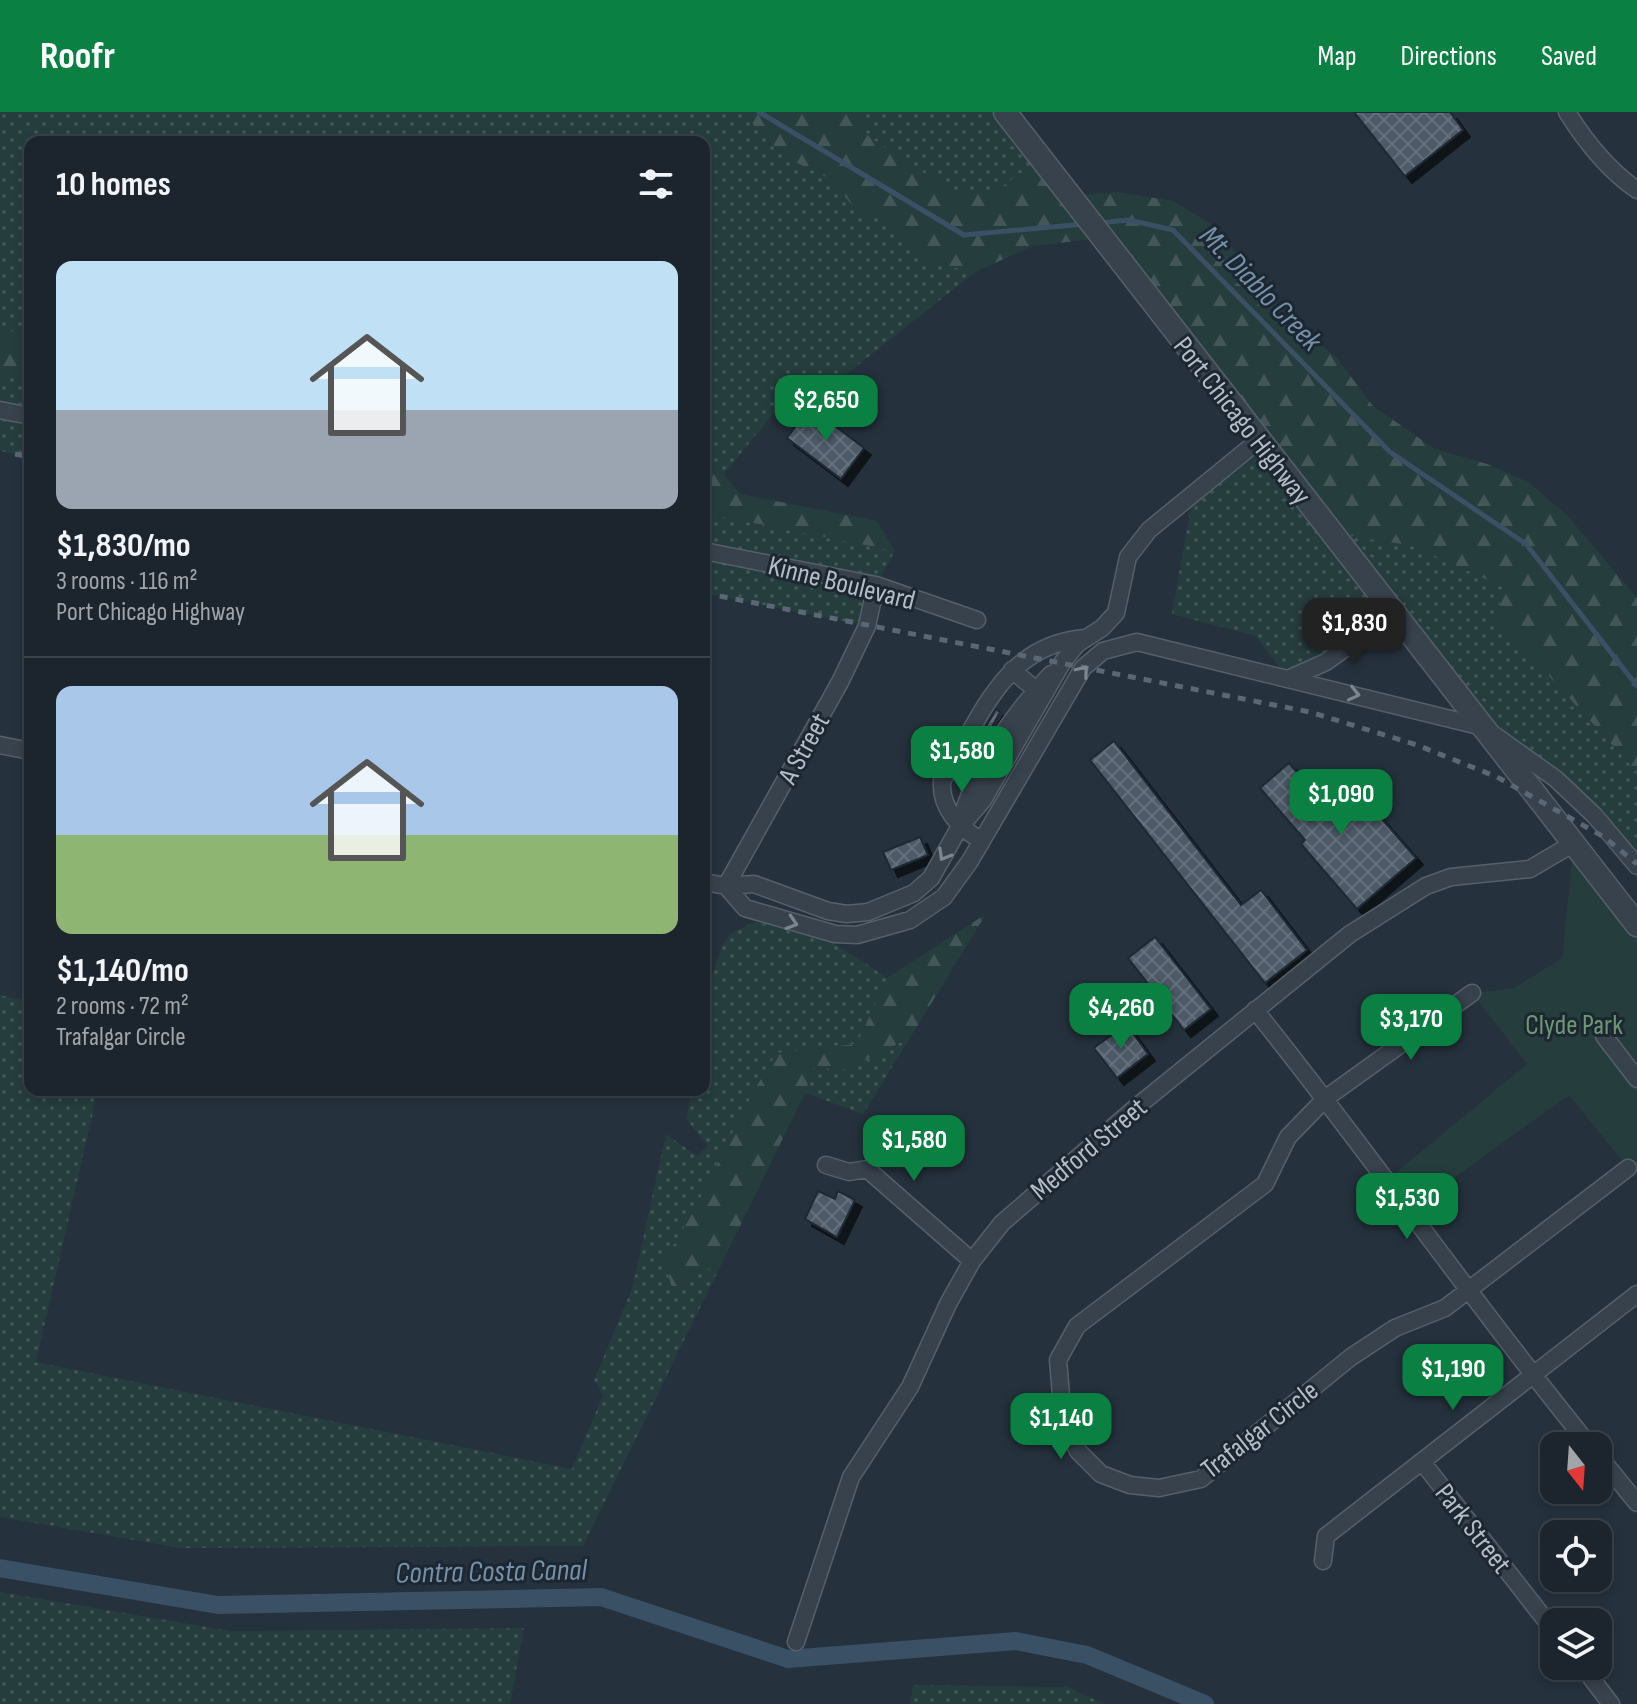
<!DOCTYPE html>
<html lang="en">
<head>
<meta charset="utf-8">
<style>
	body { margin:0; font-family:"Sofia Sans Condensed",sans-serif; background:#252d36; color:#f1f3f6; height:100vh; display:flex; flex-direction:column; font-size:30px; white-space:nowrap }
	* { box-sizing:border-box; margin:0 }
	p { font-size:26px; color:#a0a5aa }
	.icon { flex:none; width:44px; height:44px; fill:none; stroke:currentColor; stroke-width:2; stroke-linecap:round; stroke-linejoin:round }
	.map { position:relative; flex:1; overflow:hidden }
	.details { position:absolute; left:24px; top:24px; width:686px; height:960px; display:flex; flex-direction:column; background:#1c252e; border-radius:16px; box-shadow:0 4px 12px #0003,0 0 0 2px #3a424a }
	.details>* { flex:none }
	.needle { width:52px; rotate:163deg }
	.tools { position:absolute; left:1540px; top:1320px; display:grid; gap:16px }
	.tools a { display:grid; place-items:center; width:72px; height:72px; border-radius:16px; background:#1c252e; box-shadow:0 4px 12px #0003,0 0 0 2px #3a424a; font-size:40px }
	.price { position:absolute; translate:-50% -68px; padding:0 18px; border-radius:16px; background:#0b8043; color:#fff; font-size:26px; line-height:52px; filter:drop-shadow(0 2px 4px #0008) }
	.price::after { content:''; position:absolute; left:50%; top:48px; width:24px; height:18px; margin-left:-12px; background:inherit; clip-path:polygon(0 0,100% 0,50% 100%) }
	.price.current { background:#222; color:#fff }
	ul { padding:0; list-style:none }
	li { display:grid; align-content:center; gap:16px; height:424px; padding:0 32px }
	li+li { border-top:2px solid #3a424a }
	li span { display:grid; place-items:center; height:248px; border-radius:16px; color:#555 }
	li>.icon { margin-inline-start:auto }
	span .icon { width:144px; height:144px; fill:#fffc; stroke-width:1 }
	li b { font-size:34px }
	h2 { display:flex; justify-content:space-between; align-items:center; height:96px; padding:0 32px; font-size:34px }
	header { display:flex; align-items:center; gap:48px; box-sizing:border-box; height:112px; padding:0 40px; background:#0b8043; color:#fff }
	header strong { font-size:38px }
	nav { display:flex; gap:44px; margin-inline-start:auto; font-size:28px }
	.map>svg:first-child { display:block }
	.grass { fill:url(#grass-dots) }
	.forest { fill:url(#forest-firs) }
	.green { fill:#263d3e }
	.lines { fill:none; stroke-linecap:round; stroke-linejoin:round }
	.stream { stroke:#3a5065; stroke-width:5 }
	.canal { stroke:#3a5065; stroke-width:18 }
	.building { fill:url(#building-cross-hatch); stroke:#1f2934; stroke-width:2; filter:url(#shadow) }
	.minor-casing { stroke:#56606b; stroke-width:19 }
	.tertiary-casing { stroke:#56606b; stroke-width:25 }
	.minor { stroke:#38424d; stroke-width:16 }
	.tertiary { stroke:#38424d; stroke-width:22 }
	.rail { stroke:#5a6774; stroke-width:5; stroke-dasharray:8 8; stroke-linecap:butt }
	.oneway { stroke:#7c8691 }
	.labels { text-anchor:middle; stroke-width:6; stroke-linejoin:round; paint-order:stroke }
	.street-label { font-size:28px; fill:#b4bdc8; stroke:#1d2732 }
	.park-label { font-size:28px; fill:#6c9873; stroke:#1d2732 }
	.water-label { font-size:30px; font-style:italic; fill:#7591aa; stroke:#1d2732 }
</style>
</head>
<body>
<header>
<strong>Roofr</strong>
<nav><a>Map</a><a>Directions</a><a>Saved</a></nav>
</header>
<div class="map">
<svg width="1637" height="1592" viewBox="0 0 1637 1592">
	<defs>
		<pattern id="grass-dots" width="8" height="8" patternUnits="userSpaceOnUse" patternTransform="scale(2)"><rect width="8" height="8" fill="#263d3e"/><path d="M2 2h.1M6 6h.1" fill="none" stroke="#435758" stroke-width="1.8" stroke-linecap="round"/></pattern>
		<pattern id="forest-firs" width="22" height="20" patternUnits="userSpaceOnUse" patternTransform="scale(2)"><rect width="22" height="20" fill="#263d3e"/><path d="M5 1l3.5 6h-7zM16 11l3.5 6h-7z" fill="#435758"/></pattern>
		<pattern id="building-cross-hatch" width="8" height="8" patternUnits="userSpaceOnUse" patternTransform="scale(2)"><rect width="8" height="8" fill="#4e5a68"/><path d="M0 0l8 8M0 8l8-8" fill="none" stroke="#65707c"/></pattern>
		<filter id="shadow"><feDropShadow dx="7" dy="7" stdDeviation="0" flood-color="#0009"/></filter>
	</defs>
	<rect width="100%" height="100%" fill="#25313d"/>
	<!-- grass -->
	<path class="grass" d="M0 0H1005L1071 84 824 280 804 264 724 362 704 358V30H30V223L0 217Z
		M0 261 30 269V345L0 339Z
		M1259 328 1333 421 1414 434 1503 475 1497 507 1637 660V752L1483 615 1396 500 1288 567 1256 524 1172 502 1193 382Z
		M704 401 895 439 876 473 867 514 704 481Z
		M752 811C805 810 845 836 887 866L857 932 778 941C733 1006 709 1082 664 1148L672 1176 723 1149 583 1434 181 1436 0 1405V883L30 890V978H98L36 1250 572 1357 603 1283 594 1268 632 1177 666 1022 697 1044 708 1034 686 1007 692 978H704C704 942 705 850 730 823 735 818 745 815 752 811Z
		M910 926 863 1002 805 981 813 956 846 957Z
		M0 1480 231 1519 524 1516 510 1592H0Z
		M913 1573 1068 1575 1104 1592H910Z"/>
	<!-- forest -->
	<path class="forest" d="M741 0H858L868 24 950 78 995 80 1020 61 1051 58 1071 84 1118 80 1173 89 1214 114 1288 205 1336 245 1373 294 1435 337 1487 352 1528 370 1567 403 1637 486V660L1497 507 1503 475 1414 434 1333 421 1102 126 1033 134 975 160 926 150 887 110 857 98 828 66 785 45Z
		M0 217 30 223V269L0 261Z
		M704 358 724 362 740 382 877 409 895 439 704 401Z
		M986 802 910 926 846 957 813 956 805 981 723 1149 672 1176 664 1148C709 1082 734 1006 777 941L857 932 887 866Z"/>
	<!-- green -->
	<path class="green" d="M1574 731 1637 813V1056H1628L1569 983 1409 1098 1387 1068 1527 952 1472 881 1514 876 1562 846Z"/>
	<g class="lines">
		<!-- stream -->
		<path class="stream" d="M759 0 964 123 1084 112
			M1098 111 1129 108 1173 118 1390 340 1526 432 1637 574"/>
		<!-- canal -->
		<path class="canal" d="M0 1456 218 1493 601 1485 788 1547 1016 1529 1087 1543 1205 1592"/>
	</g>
	<!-- building -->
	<path class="building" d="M1354 0H1450L1463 18 1405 64Z
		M810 295 864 336 841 367 787 326Z
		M996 597 1000 600 970 656 965 652Z
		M1114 629 1241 793 1261 778 1307 838 1265 871 1090 648Z
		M1289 651 1329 697 1347 681 1360 696 1367 690 1416 746 1357 797 1301 732 1305 728 1260 676Z
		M920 725 928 743 891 758 883 740Z
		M1155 825 1211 897 1184 918 1128 846Z
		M1126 912 1148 942 1117 966 1094 936Z
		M818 1079 835 1087 838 1079 855 1088 837 1125 805 1107Z"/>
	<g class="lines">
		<defs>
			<path id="minor" d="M1567 0C1585 29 1608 58 1637 78
				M0 298 30 304
				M704 439 876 473 977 508
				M1012 558 1036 578
				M1288 567 1326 550 1395 500
				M0 633 30 639
				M960 711C975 656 1012 603 1051 562
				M981 728C960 717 940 696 942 669 981 606 1003 532 1086 526
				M704 770 726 774 840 570 867 514 876 473
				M726 774 745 796 835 822 857 823 910 808 944 785 970 749 1083 556 1103 539 1137 530 1483 615 1556 667 1595 704 1637 754
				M726 774 754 772 828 799 847 802 868 800 914 781 931 766 959 716 983 688 1062 551 1077 532 1102 516 1116 501 1128 445 1149 418 1259 328
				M1472 881 1326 986 1288 1025 1265 1072 1077 1214 1058 1248 1063 1307 1078 1339 1101 1362 1130 1373 1159 1376 1201 1367 1351 1245 1395 1216 1445 1196 1628 1056
				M1255 898C1370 1041 1474 1192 1590 1334
				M1604 924 1637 967
				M826 1053 849 1060 867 1057 972 1149
				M1598 1343 1637 1391
				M1423 1351 1554 1519
				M1323 1449 1326 1424 1637 1182
				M796 1530 851 1365 910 1275 948 1192 972 1149 1002 1111 1134 997 1350 822 1426 774 1451 765 1530 757 1574 731
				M1582 1554 1611 1592"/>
			<path id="tertiary" d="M1005 0 1637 813"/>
		</defs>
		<!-- minor casing -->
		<use href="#minor" class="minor-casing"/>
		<!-- tertiary casing -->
		<use href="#tertiary" class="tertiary-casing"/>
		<!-- minor -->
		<use href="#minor" class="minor"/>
		<!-- tertiary -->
		<use href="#tertiary" class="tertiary"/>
		<!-- rail -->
		<path class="rail" d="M15 342 30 345
			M704 481 1310 600 1417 633 1497 665 1604 725 1637 752"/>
	</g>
	<!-- one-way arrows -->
	<defs><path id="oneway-chevron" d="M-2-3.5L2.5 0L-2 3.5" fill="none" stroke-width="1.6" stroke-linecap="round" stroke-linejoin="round" transform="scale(2)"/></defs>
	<g class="oneway">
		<use href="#oneway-chevron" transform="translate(1083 559) rotate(-51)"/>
		<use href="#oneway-chevron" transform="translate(1354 582) rotate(13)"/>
		<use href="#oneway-chevron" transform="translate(944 743) rotate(120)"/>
		<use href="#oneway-chevron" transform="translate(792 811) rotate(18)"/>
	</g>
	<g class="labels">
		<!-- street labels -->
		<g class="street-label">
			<text transform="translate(1243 308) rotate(52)" y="10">Port Chicago Highway</text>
			<text transform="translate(842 470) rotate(14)" y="10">Kinne Boulevard</text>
			<text transform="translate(803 636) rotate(-61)" y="10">A Street</text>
			<text transform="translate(1088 1036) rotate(-40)" y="10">Medford Street</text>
			<text transform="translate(1259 1317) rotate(-38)" y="10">Trafalgar Circle</text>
			<text transform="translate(1474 1416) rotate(52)" y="10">Park Street</text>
		</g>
		<!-- park labels -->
		<g class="park-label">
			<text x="1574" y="922">Clyde Park</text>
		</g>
		<!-- water labels -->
		<g class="water-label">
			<text transform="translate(1261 176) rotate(46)" y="10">Mt. Diablo Creek</text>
			<text transform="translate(491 1459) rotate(-1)" y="10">Contra Costa Canal</text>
		</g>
	</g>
</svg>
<div class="tools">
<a><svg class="needle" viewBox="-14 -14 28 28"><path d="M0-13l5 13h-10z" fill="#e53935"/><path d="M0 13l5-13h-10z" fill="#a0a5aa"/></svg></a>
<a><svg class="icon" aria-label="locate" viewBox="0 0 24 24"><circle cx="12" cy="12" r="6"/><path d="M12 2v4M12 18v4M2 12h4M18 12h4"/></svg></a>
<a><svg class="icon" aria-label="layers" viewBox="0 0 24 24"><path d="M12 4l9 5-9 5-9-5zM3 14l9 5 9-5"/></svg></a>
</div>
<b class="price" style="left:826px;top:331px">$2,650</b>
<b class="price current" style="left:1354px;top:554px">$1,830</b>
<b class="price" style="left:962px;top:682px">$1,580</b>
<b class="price" style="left:1341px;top:725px">$1,090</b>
<b class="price" style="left:1121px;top:939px">$4,260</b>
<b class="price" style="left:1411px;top:950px">$3,170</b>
<b class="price" style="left:914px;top:1071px">$1,580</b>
<b class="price" style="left:1407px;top:1129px">$1,530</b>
<b class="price" style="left:1453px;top:1300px">$1,190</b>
<b class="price" style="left:1061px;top:1349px">$1,140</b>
<section class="details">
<h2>10 homes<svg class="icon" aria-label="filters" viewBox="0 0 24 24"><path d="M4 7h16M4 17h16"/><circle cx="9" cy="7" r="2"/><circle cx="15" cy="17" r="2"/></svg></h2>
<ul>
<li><span style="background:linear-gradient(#bfe0f5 60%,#9aa5b1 0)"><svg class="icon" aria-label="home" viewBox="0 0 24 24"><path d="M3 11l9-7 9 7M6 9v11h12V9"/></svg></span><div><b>$1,830/mo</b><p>3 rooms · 116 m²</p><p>Port Chicago Highway</p></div></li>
<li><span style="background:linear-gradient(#a9c7e8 60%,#8fb573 0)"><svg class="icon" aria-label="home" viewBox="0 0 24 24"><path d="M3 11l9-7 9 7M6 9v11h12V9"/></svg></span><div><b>$1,140/mo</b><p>2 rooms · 72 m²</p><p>Trafalgar Circle</p></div></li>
</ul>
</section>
</div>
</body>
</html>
